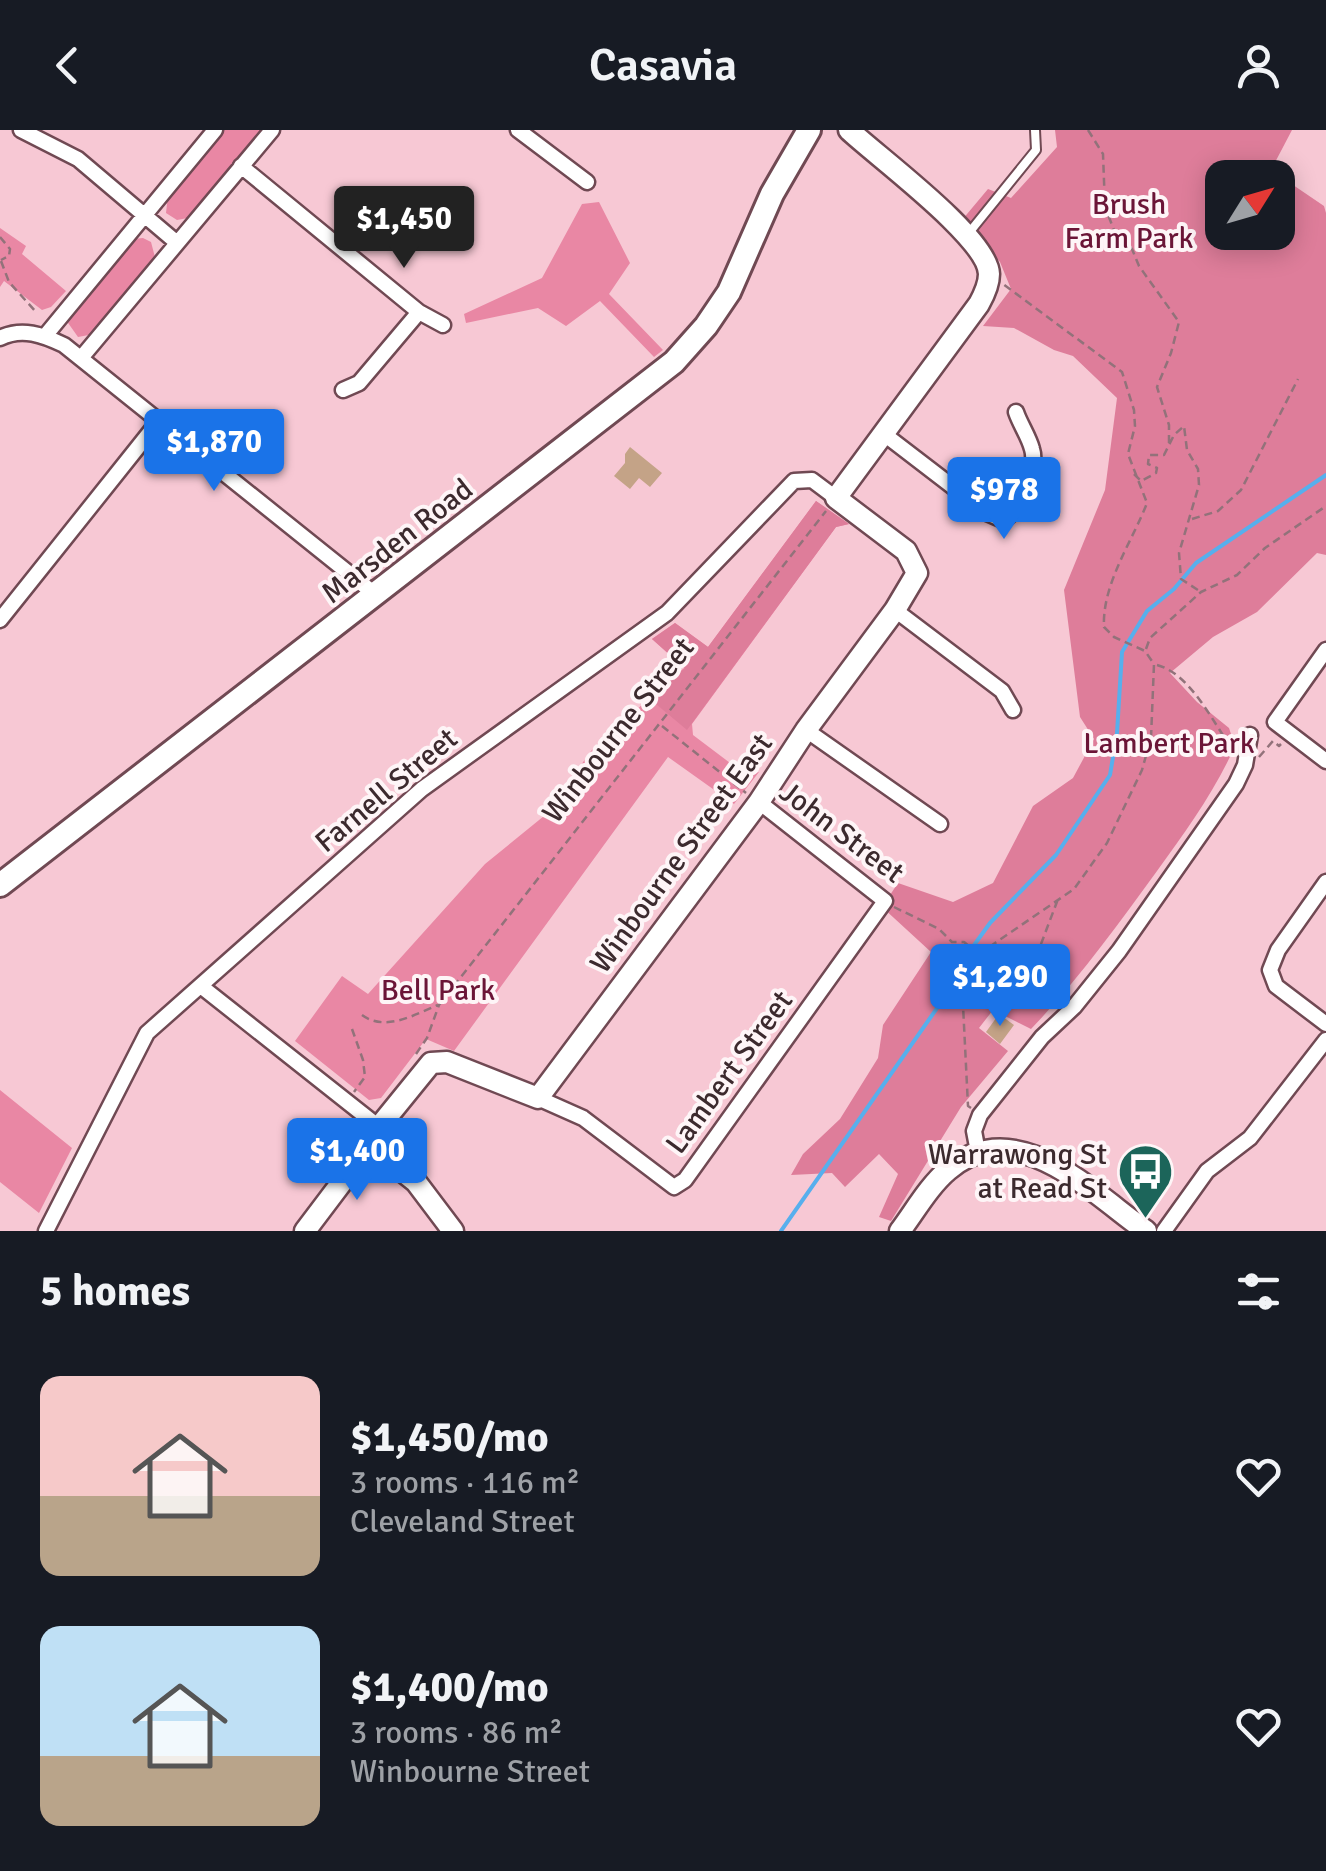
<!DOCTYPE html>
<html lang="en">
<head>
<meta charset="utf-8">
<style>
	body { margin:0; font-family:Signika,sans-serif; background:#20242c; color:#f1f3f6; height:100vh; display:flex; flex-direction:column; font-size:38px; white-space:nowrap }
	* { box-sizing:border-box; margin:0 }
	p { font-size:32px; color:#9ea1a6 }
	.icon { flex:none; width:55px; height:55px; fill:none; stroke:currentColor; stroke-width:2; stroke-linecap:round; stroke-linejoin:round }
	.map { position:relative; height:1101px; overflow:hidden }
	.panel { display:flex; flex-direction:column; background:#171b24; flex:1 }
	.panel>* { flex:none }
	.needle { width:65px; rotate:53deg }
	.buttons { position:absolute; left:1205px; top:30px; display:grid; gap:20px }
	.buttons a { display:grid; place-items:center; width:90px; height:90px; border-radius:20px; background:#171b24; box-shadow:0 5px 25px #0003; font-size:50px }
	.price { position:absolute; translate:-50% -85px; padding:0 22px; border-radius:10px; background:#1a73e8; color:#fff; font-size:32px; line-height:65px; filter:drop-shadow(0 2px 5px #0008) }
	.price::after { content:''; position:absolute; left:50%; top:60px; width:30px; height:22px; margin-left:-15px; background:inherit; clip-path:polygon(0 0,100% 0,50% 100%) }
	.price.selected { background:#222; color:#fff }
	ul { padding:0; list-style:none }
	li { display:flex; align-items:center; gap:30px; height:250px; padding:0 40px }
	li span { display:grid; place-items:center; flex:none; width:280px; height:200px; border-radius:20px; color:#555 }
	li>.icon { margin-inline-start:auto }
	span .icon { width:120px; height:120px; fill:#fffc; stroke-width:1 }
	li b { font-size:42px }
	h2 { display:flex; justify-content:space-between; align-items:center; height:120px; padding:0 40px; font-size:42px }
	header { display:flex; justify-content:space-between; align-items:center; height:130px; padding:0 40px; background:#171b24; font-size:45px; font-weight:600 }
	.map>svg:first-child { display:block }
	.green { fill:#e987a4 }
	.forest { fill:#de7d9a; fill-rule:evenodd }
	.lines { fill:none; stroke-linecap:round; stroke-linejoin:round }
	.stream { stroke:#57afed; stroke-width:4 }
	.building { fill:#c4a387 }
	.lane-casing { stroke:#704953; stroke-width:12 }
	.street-casing { stroke:#704953; stroke-width:19 }
	.secondary-casing { stroke:#704953; stroke-width:25 }
	.primary-casing { stroke:#704953; stroke-width:28 }
	.path { stroke:#92727a; stroke-width:2.5; stroke-dasharray:8 5; stroke-linecap:butt }
	.lane { stroke:#fff; stroke-width:8 }
	.street { stroke:#fff; stroke-width:14 }
	.secondary { stroke:#fff; stroke-width:20 }
	.primary { stroke:#fff; stroke-width:22 }
	.labels { text-anchor:middle; stroke-width:8; stroke-linejoin:round; paint-order:stroke }
	.park-label { font-size:30px; fill:#6b1537; stroke:#fef5f7 }
	.street-label { font-size:30px; fill:#3c2a2e; stroke:#fef5f7 }
	.poi-label { font-size:30px; fill:#3c2a2e; stroke:#fef5f7; text-anchor:end }
</style>
</head>
<body>
<header><svg class="icon" aria-label="back" viewBox="0 0 24 24"><path d="M15 5l-7 7 7 7"/></svg>Casavia<svg class="icon" aria-label="person" viewBox="0 0 24 24"><circle cx="12" cy="8" r="4"/><path d="M4 21q1-7 8-7t8 7"/></svg></header>
<div class="map">
<svg width="1326" height="1101" viewBox="0 0 1326 1101">
	<rect width="100%" height="100%" fill="#f7c8d4"/>
	<!-- green -->
	<path class="green" d="M223 0H266L193 87 177 90 166 83 168 65Z
		M599 72 630 133 609 164 663 220 654 227 600 171 566 196 538 178 466 193 464 184 542 148 582 74Z
		M0 98 26 116 22 124 66 161 51 177 42 180 4 151 0 157Z
		M143 108 151 112 156 131 94 204 78 207 66 190 132 109Z
		M816 371 849 394 836 397 692 594 693 605 746 645 759 642 734 674 668 627 454 921 426 909 381 968 369 970 295 911 342 846 368 864 485 734 544 686 594 617 684 538 652 509 675 493 708 517Z
		M0 960 72 1018 39 1083 0 1052Z"/>
	<!-- forest -->
	<path class="forest" d="M1055 0H1292L1271 40 1324 76 1326 83V425L1317 423 1257 482 1213 507 1170 543 1197 572 1229 598 1235 616C1215 661 1186 701 1157 741 1117 796 1078 850 1031 899L993 880 979 898 1008 921 961 977 891 1091 879 1087 898 1044 879 1024 845 1057 832 1043 791 1045 803 1024 840 989 878 928 883 895 931 822 882 777 898 753 953 772 993 753 1033 676 1073 648 1094 609 1080 587 1064 460 1105 360 1117 268 1073 226 1054 220 1014 198 983 196 1011 159 1000 132 962 90 988 59 1011 68 1057 17ZM1222 48H1278V102H1222Z
		M816 371 849 394 836 397 687 600 650 569 685 538 652 509 675 493 708 517Z"/>
	<g class="lines">
		<!-- stream -->
		<path class="stream" d="M781 1101 963 841 959 836 990 793 1056 725 1110 645 1117 603 1122 522 1147 481 1174 459 1196 433 1326 345"/>
	</g>
	<!-- building -->
	<path class="building" d="M630 317 662 343 650 357 639 348 630 359 614 346 625 333V324Z
		M999 884 1014 895 1000 914 986 902Z"/>
	<g class="lines">
		<defs>
			<path id="lane" d="M968 104 1036 20 1035 0"/>
			<path id="street" d="M21 0 78 29 176 112
				M518 0 587 52
				M241 36 419 182 359 253 343 260
				M419 182 443 195
				M45 206 215 0
				M0 208C22 197 43 205 64 215L376 465
				M81 228 272 0
				M884 304 987 383 1003 390C1020 382 1038 337 1032 319 1029 307 1020 294 1016 282
				M895 480 1002 561 1013 580
				M0 490 158 292
				M1326 520 1275 592 1326 631
				M806 600 940 694
				M1326 752 1278 820 1270 840 1276 856 1326 894
				M202 857 379 997
				M538 968 583 988 674 1057 685 1050 885 771 759 672
				M978 1022 974 1001 980 985 1042 907 1074 877 1119 821 1236 654 1245 635 1250 605
				M46 1101 147 903 422 659 667 483 794 351 812 350 836 368
				M1164 1101 1207 1041 1250 1008 1326 910"/>
			<path id="secondary" d="M370 1015 416 1052 453 1101
				M305 1101 370 1015 379 997 431 933 447 932 538 968 759 672 806 600 895 480 917 443 906 421 836 368 979 174C984 165 989 155 989 144 988 108 879 28 849 0
				M900 1101C915 1081 929 1056 948 1040 1016 982 1091 1062 1146 1101"/>
			<path id="primary" d="M0 755 674 232 706 196 729 162 772 64 809 0"/>
		</defs>
		<!-- lane casing -->
		<use href="#lane" class="lane-casing"/>
		<!-- street casing -->
		<use href="#street" class="street-casing"/>
		<!-- secondary casing -->
		<use href="#secondary" class="secondary-casing"/>
		<!-- primary casing -->
		<use href="#primary" class="primary-casing"/>
		<!-- path -->
		<path class="path" d="M1088 0 1103 24 1105 77 1114 100 1132 119 1139 136 1179 192 1171 223 1157 257 1169 295V315
			M0 107 10 119 9 126 1 130
			M1 131 9 152 36 182
			M1134 344 1141 351 1156 343 1157 338 1148 334 1149 325H1164L1174 305 1184 296 1187 320 1198 339 1199 355 1179 423 1181 449 1201 462
			M1192 389 1218 381 1241 360 1298 249
			M1146 519 1150 508 1201 462 1237 445 1265 418 1326 376
			M1157 535C1191 544 1213 593 1233 620
			M662 596 746 663
			M1259 627 1273 611 1279 616 1281 614
			M894 777 939 799 952 812H964L996 839
			M979 824 1074 759 1107 713 1142 640 1151 608 1154 534 1145 521 1114 507 1104 497C1102 454 1132 412 1147 373L1128 324 1135 296 1134 280 1122 242 1003 154
			M362 885C385 902 414 885 438 875
			M352 899 363 930 365 947 354 962
			M416 924 427 908 439 875 826 381
			M971 978 968 976 963 875 996 839 1017 835 1038 822 1058 769"/>
		<!-- lane -->
		<use href="#lane" class="lane"/>
		<!-- street -->
		<use href="#street" class="street"/>
		<!-- secondary -->
		<use href="#secondary" class="secondary"/>
		<!-- primary -->
		<use href="#primary" class="primary"/>
	</g>
	<!-- icons -->
	<defs>
		<symbol id="bus-pin" viewBox="-11 -11 22 30"><path d="M0 17L-7.5 6A9.5 9.5 0 1 1 7.5 6Z" fill="#1c655a" stroke="#fef5f7"/><path d="M-5-6H5V4H4V6H2V4H-2V6H-4V4H-5ZM-3.5-4V0h7V-4ZM-3.5 1.2v1.5H-2V1.2ZM2 1.2v1.5H3.5V1.2Z" fill="#fff"/></symbol>
	</defs>
	<g fill-rule="evenodd">
		<use href="#bus-pin" x="1114" y="1010" width="63" height="86"/>
	</g>
	<g class="labels">
		<!-- park labels -->
		<g class="park-label">
			<text x="1129" y="84">Brush<tspan x="1129" dy="34">Farm Park</tspan></text>
			<text x="1169" y="623">Lambert Park</text>
			<text x="438" y="870">Bell Park</text>
		</g>
		<!-- street labels -->
		<g class="street-label">
			<text transform="translate(397 411) rotate(-38)" y="10">Marsden Road</text>
			<text transform="translate(618 600) rotate(-52)" y="10">Winbourne Street</text>
			<text transform="translate(386 660) rotate(-40)" y="10">Farnell Street</text>
			<text transform="translate(842 702) rotate(37)" y="10">John Street</text>
			<text transform="translate(681 723) rotate(-54)" y="10">Winbourne Street East</text>
			<text transform="translate(729 942) rotate(-54)" y="10">Lambert Street</text>
		</g>
		<!-- poi labels -->
		<g class="poi-label">
			<text x="1107" y="1034">Warrawong St<tspan x="1107" dy="34">at Read St</tspan></text>
		</g>
	</g>
</svg>
<div class="buttons">
<a><svg class="needle" viewBox="-14 -14 28 28"><path d="M0-13l5 13h-10z" fill="#e53935"/><path d="M0 13l5-13h-10z" fill="#9ea1a6"/></svg></a>
</div>
<b class="price selected" style="left:404px;top:141px">$1,450</b>
<b class="price" style="left:214px;top:364px">$1,870</b>
<b class="price" style="left:1004px;top:412px">$978</b>
<b class="price" style="left:1000px;top:899px">$1,290</b>
<b class="price" style="left:357px;top:1073px">$1,400</b>
</div>
<section class="panel">
<h2>5 homes<svg class="icon" aria-label="filters" viewBox="0 0 24 24"><path d="M4 7h16M4 17h16"/><circle cx="9" cy="7" r="2"/><circle cx="15" cy="17" r="2"/></svg></h2>
<ul>
<li><span style="background:linear-gradient(#f6c9c9 60%,#b9a48a 0)"><svg class="icon" aria-label="home" viewBox="0 0 24 24"><path d="M3 11l9-7 9 7M6 9v11h12V9"/></svg></span><div><b>$1,450/mo</b><p>3 rooms · 116 m²</p><p>Cleveland Street</p></div><svg class="icon" aria-label="heart" viewBox="0 0 24 24"><path d="M12 20l-8-8c-3-5 5-10 8-4 3-6 11-1 8 4z"/></svg></li>
<li><span style="background:linear-gradient(#bfe0f5 65%,#b9a48a 0)"><svg class="icon" aria-label="home" viewBox="0 0 24 24"><path d="M3 11l9-7 9 7M6 9v11h12V9"/></svg></span><div><b>$1,400/mo</b><p>3 rooms · 86 m²</p><p>Winbourne Street</p></div><svg class="icon" aria-label="heart" viewBox="0 0 24 24"><path d="M12 20l-8-8c-3-5 5-10 8-4 3-6 11-1 8 4z"/></svg></li>
</ul>
</section>
</body>
</html>
